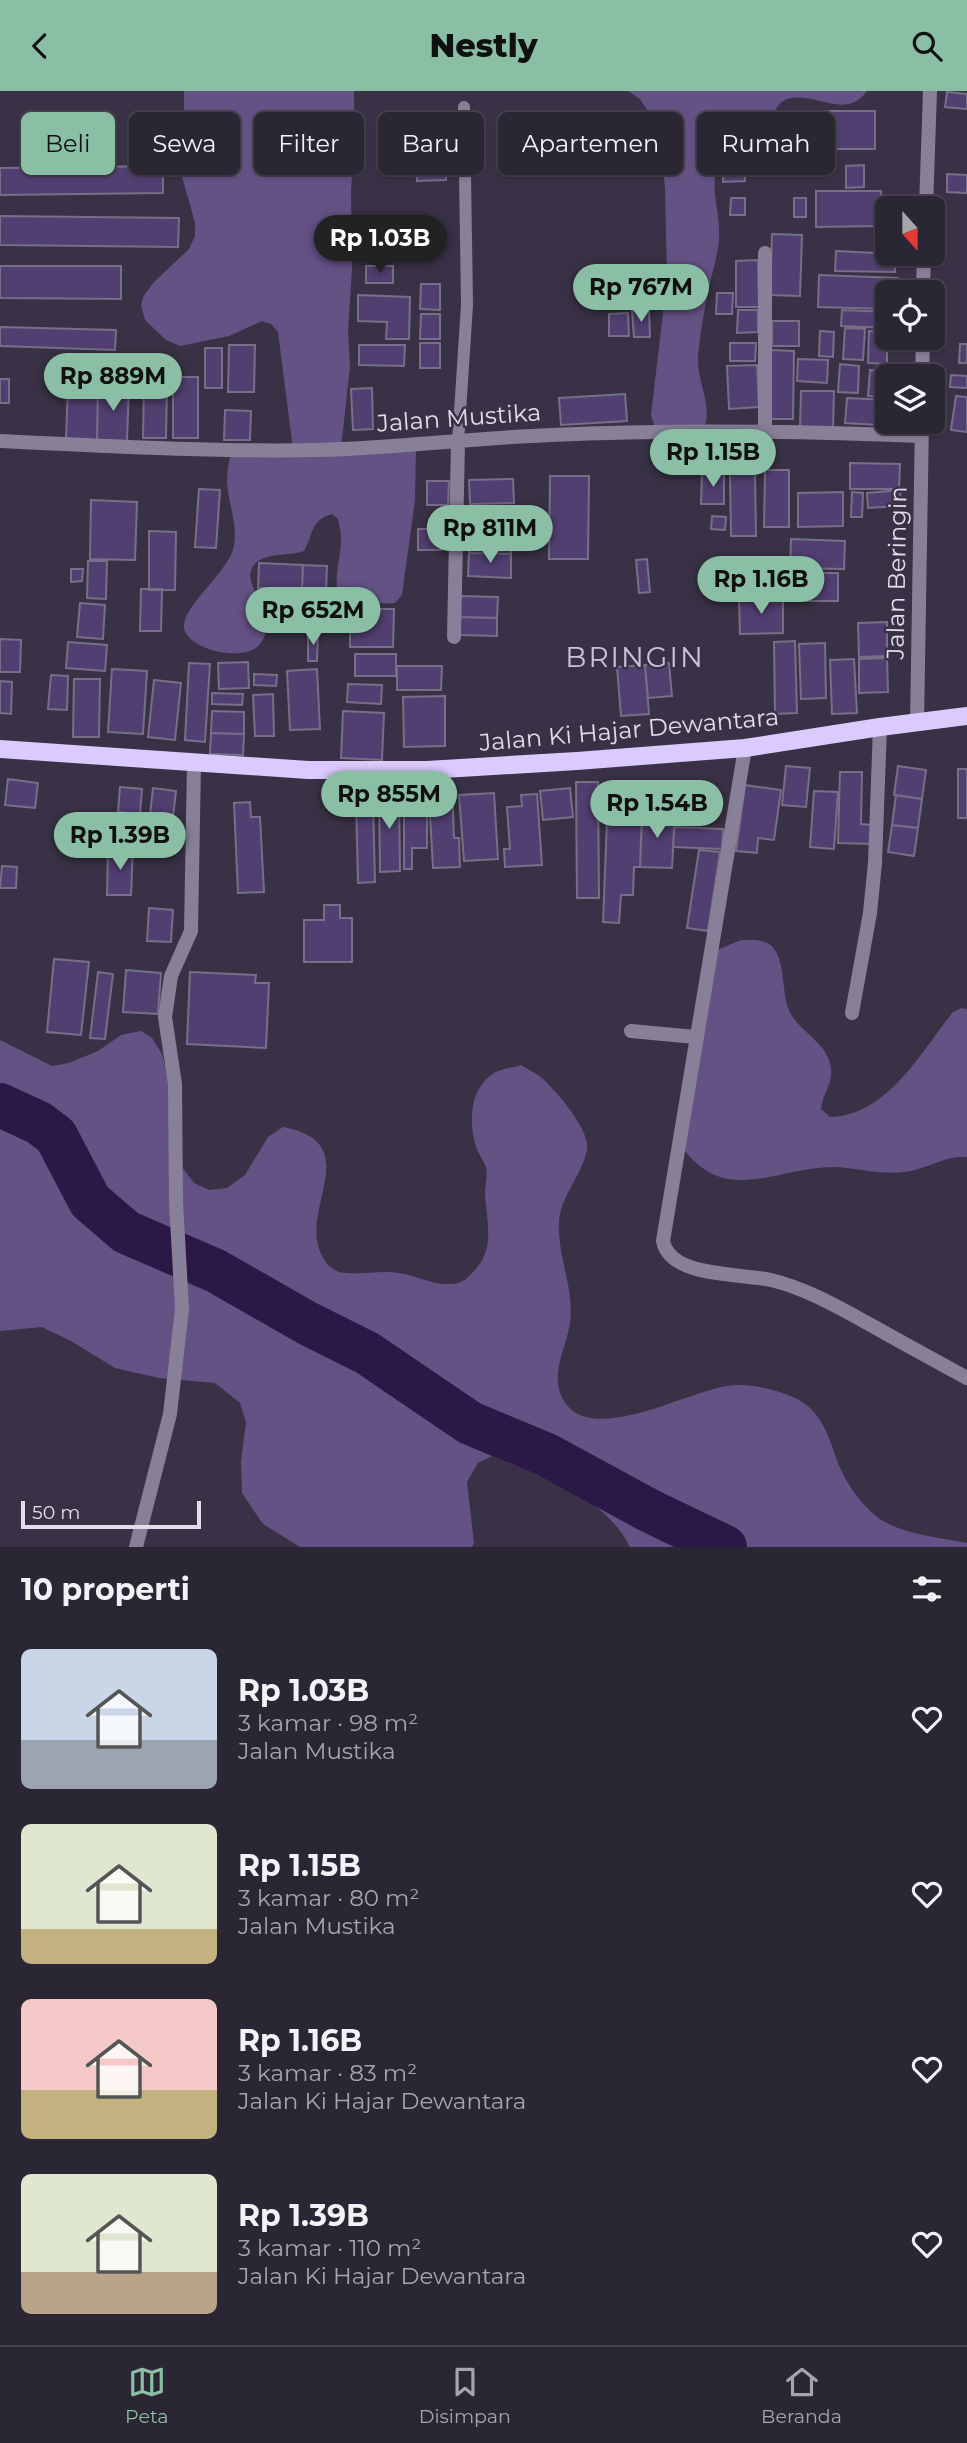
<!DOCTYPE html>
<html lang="id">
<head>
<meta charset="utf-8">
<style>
	body { margin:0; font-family:Montserrat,sans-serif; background:#332e3c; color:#f1f3f6; height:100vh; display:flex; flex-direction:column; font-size:26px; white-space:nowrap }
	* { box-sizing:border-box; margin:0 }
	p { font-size:23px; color:#a6a5ac }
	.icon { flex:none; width:38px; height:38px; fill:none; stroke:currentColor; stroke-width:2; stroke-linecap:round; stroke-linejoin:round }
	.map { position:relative; height:1456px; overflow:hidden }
	.side { display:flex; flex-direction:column; background:#2b2634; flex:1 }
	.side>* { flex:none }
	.hud { position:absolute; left:21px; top:21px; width:926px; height:63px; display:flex; gap:14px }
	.needle { width:46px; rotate:159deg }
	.fabs { position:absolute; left:875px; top:105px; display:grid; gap:14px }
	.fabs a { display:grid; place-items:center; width:70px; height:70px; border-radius:10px; background:#2b2634; box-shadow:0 2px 5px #0004,0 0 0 2px #47434f; font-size:35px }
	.scale { position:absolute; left:21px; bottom:18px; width:180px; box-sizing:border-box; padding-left:7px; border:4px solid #e1ddea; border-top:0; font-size:19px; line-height:24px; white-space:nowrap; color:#e1ddea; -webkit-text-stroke:5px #393246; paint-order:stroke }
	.price { position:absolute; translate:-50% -60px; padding:0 16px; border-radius:24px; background:#8abfa5; color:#111; font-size:23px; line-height:46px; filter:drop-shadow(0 2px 4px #0008) }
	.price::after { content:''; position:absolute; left:50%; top:42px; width:21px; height:16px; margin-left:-10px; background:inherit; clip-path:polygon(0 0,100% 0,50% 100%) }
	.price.active { background:#222; color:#fff }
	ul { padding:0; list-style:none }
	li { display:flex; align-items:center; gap:21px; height:175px; padding:0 21px }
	li span { display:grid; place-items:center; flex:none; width:196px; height:140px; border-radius:10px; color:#555 }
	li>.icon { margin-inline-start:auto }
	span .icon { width:84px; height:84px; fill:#fffc; stroke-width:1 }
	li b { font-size:30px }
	h2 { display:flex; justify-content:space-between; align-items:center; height:84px; padding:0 21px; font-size:30px }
	.chip { padding:0 24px; border-radius:10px; background:#2b2634; box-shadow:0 2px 5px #0004,0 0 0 2px #47434f; font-size:24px; line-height:63px }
	.chip.active { background:#8abfa5; color:#111 }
	header { display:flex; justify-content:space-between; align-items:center; height:91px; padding:0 21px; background:#8abfa5; color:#111; font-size:32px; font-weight:800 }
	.tabs { display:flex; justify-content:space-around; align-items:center; height:98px; border-top:2px solid #47434f; background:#2b2634; font-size:19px; color:#a6a5ac }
	.tabs a { display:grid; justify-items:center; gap:4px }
	.tabs .active { color:#8abfa5 }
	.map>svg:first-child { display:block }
	.forest { fill:#655285 }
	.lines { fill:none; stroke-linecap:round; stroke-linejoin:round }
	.river { stroke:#2c1847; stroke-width:44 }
	.building { fill:#523f71; stroke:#776f87; stroke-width:2 }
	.lane { stroke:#888099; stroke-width:12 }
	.street { stroke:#888099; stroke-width:14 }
	.primary { stroke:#dbcafd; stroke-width:18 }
	.labels { text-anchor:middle; stroke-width:5; stroke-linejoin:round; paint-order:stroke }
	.street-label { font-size:24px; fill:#e1ddea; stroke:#393246 }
	.quarter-label { font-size:28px; letter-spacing:2px; fill:#cbc3dd; stroke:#393246 }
</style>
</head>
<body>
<header><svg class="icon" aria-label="back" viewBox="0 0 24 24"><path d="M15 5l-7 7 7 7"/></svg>Nestly<svg class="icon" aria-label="search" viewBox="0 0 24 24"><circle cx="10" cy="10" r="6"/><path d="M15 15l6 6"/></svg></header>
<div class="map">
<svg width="967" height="1456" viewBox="0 0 967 1456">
	<rect width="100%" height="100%" fill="#393246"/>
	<!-- forest -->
	<path class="forest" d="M184 0H354V49L351 100 352 178 348 240 350 275 341 357 416 353 415 409 402 504 395 512 344 514C329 496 342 466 341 446 341 440 339 434 338 428L332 423C310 429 314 443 304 460 288 466 266 460 254 474 237 497 285 519 260 553 245 573 185 558 184 536 183 514 229 481 234 455 238 434 228 411 227 391 227 380 229 369 232 359L293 358 278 241 271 233 262 230 229 245 180 255 166 249 145 229 141 215 143 206 154 191 189 158 195 145V132L178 71 184 24Z
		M628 0H867C846 30 815 0 787 8 769 15 773 41 761 53 751 63 730 55 722 66 707 87 719 116 719 139 720 157 714 174 710 192 705 216 700 241 698 266 697 293 713 312 704 339L656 340 651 324 667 188 665 97 663 77 655 53 652 26 640 8Z
		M741 849C754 849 767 847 775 859 785 876 782 899 788 917 797 940 824 949 830 972 835 992 823 1000 821 1018L830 1026C887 1025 921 961 953 921L962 917 967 918V1066C946 1064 925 1079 905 1081 881 1084 858 1077 835 1076 774 1076 722 1118 679 1051L710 862Z
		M141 940 152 947 162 963 173 1008 181 1075 194 1092 209 1099 227 1097 245 1084 268 1046 283 1036C367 1052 299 1117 321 1163 325 1171 330 1178 339 1181 354 1185 380 1179 398 1182 416 1184 431 1194 449 1193 460 1193 465 1190 472 1182 496 1160 487 1132 485 1103 485 1094 488 1085 486 1076 483 1068 477 1061 475 1052 469 1029 470 1000 491 984 498 978 512 977 521 974 528 979 537 982 543 988 557 1001 590 1039 587 1058 583 1084 560 1104 559 1132 557 1164 575 1199 570 1232 566 1259 547 1287 566 1313 595 1353 689 1300 727 1295 737 1293 753 1294 764 1297 779 1300 801 1307 811 1318 828 1335 832 1358 841 1379 849 1396 862 1414 876 1425 900 1444 939 1446 967 1452V1456H630C603 1403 543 1387 492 1365L478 1372 467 1391 474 1452 472 1456H300L263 1433 242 1402 241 1370 246 1331 240 1312 215 1292 159 1287 115 1277 71 1250 42 1236 0 1240V949L52 975 69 972 98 960 121 944Z"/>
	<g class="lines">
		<!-- river -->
		<path class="river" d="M0 1014 39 1032 56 1045 90 1110 126 1141 216 1180 307 1232 367 1262 470 1332 547 1364 650 1420 725 1456"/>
	</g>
	<!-- building -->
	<path class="building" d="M947 1 967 3V18L945 16Z
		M809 20H875V58H809Z
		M418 47H447L446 63H418Z
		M723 72H745V90L723 91Z
		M864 74V96L846 97V75Z
		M163 75V102L0 104V77Z
		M446 75V89L417 90 416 76Z
		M947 83 967 84V102L947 101Z
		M816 100H881L882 135 816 136Z
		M731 107H745V124H730Z
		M794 107H806V126H794Z
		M0 125 179 127 178 156 0 154Z
		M772 143 802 144 800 205 770 204Z
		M836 160 895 163V181L835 180Z
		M758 169 759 216H736V170Z
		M0 175H121V208L0 207Z
		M366 175H393V192H366Z
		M819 184 898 187V201H887V218L818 216Z
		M421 193H440V219L420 218Z
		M717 202H733L732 223H716Z
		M358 204 410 206 409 248H386L387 231 358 230Z
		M649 219 650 246H634L632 220Z
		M738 219H758V241L737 242Z
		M842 219 887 221V237L841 235Z
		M628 222 629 245H609V223Z
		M421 223H440V248H420Z
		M772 230H799V255H772Z
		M0 236 116 239 115 259 0 255Z
		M845 237 865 238 863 269 843 268Z
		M820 240 834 241 833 266 819 265Z
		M869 240 887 241V273L868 272Z
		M420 252H440V277H420Z
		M730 252H756L755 270H730Z
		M960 253H967V272H959Z
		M229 254H255L254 301H228Z
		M359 254H405L404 275 359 274Z
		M205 257H222V297H205Z
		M771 259 794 260 793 328H770Z
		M798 268 828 269 827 292 797 290Z
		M143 270H167V294H144Z
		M840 273 859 275 858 302 838 301Z
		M757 274 759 316 729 318 727 275Z
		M870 279 888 280 886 306 868 305Z
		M951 284 967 285V297L950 296Z
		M173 286H198V347H173Z
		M0 288H9V312H0Z
		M68 293 98 294 97 349 66 348Z
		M98 294H129L127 350 97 349Z
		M144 294H167L166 347H143Z
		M372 297 373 338 353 339 351 298Z
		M801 300H834L833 337 800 336Z
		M625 303 627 330 561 334 559 307Z
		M956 305 967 306V341L951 339Z
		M847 307 887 309V331H896L895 335 845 332Z
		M225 319 251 320 250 349H224Z
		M850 372 900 373 899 398H850Z
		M765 379H789V436H764Z
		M730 382H755L756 445H731Z
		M702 383H724V413H701Z
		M550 385H589L588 468H549Z
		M513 388 514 412 470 413 469 389Z
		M427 390H449L448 414H427Z
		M199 398 220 399 216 457 195 456Z
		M900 399 901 415 868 417 867 402Z
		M843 401V435L798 436V402Z
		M852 401 863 402 862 426H851Z
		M91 409 137 411 135 469 90 468Z
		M712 425 726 426 725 439 711 438Z
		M469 437 512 438 511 463 469 462Z
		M418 438H440L441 459H418Z
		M149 440 176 441 175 499H149Z
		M791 448 845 450 844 478 790 477Z
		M469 462 511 463V487L468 485Z
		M647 468 650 501 639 502 636 469Z
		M88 470H107L106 508 87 507Z
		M259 472 303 474 302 499 258 497Z
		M303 474 327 475 326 500 302 499Z
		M71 478H83L82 490 71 491Z
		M795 482H838V510H795Z
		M141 498H162L161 540H140Z
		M460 505 498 506 497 527 460 526Z
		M783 507V542L740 543 739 509Z
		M303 510V529L268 530 267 511Z
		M80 512 105 514 103 548 77 546Z
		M350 518H394L393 556H350Z
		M460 526 497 527V545L459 544Z
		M887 531V565L859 566 858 532Z
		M318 542 317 570H308V543Z
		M0 548 21 549 20 581H0Z
		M795 550 797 622 775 623 774 551Z
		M68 551 107 554 105 580 66 577Z
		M825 552 826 607 801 608 799 553Z
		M355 563H396V585H355Z
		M887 567 888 601 859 602V568Z
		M854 568 857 622 832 623 830 569Z
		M248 571 249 597 219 598 218 572Z
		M189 572 210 573 205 651 185 649Z
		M669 572 672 605 648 607 645 574Z
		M645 574 649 623 621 625 617 576Z
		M397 575H442L441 599H397Z
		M112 578 147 580 143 643 108 641Z
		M317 578 320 638 290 639 287 580Z
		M254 583 277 584 276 595 254 594Z
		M51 584 68 585 67 619 48 618Z
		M74 588H100L99 646H73Z
		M154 589 181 592 175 649 148 646Z
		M0 590 12 591 11 623 0 622Z
		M348 593 382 594 381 613 347 611Z
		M212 602 243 603 242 614 212 613Z
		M273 603 274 645H255L253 604Z
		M445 605V655L404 656 403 606Z
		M212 620 244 621V643L211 642Z
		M343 620 384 622 382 669 341 667Z
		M211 642 244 643 243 664 210 663Z
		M786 675 810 677 806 716 782 714Z
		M898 675 926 679 922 708 894 704Z
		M958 678H967V727H958Z
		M840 681H862L861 733 871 734V753L838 752Z
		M8 688 38 692 35 717 5 714Z
		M576 691H598L599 807H577Z
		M443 694H452L454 747H459L460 776 433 777 429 707 443 706Z
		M745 694 781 699 774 749 758 747 757 762 736 760Z
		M120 696 142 698 140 723 118 721Z
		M153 697 176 700 173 726 150 724Z
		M570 697 573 726 543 729 540 700Z
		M379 699H399L400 780 380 781Z
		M404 699H427V757H412V778H404Z
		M814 700 838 701 834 758 810 756Z
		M494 702 498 768 464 770 459 704Z
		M537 703 542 774 505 776 504 758H510L507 716 522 715 521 704Z
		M896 704 922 708 918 737 892 734Z
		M356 709H373L375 791 358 792Z
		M250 711 251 726H260L264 801 238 802 234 712Z
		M642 721 675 722 672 777 640 776Z
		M607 729 642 731 640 776H634L633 804H621L619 832 603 831Z
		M892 734 918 737 914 765 888 761Z
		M109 736 134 737 133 758 108 757Z
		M674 736 723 738 722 758 673 756Z
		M108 757 133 758 131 804H107Z
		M699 759 720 761 708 840 687 837Z
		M2 775 17 776 16 797H0Z
		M324 814H340V827H352V871H304V829H324Z
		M149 817 173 819 171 851 147 850Z
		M54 868 89 871 81 944 47 941Z
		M126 879 161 882 158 923 123 921Z
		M98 881 113 883 105 948 90 947Z
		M190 881 256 884 255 892H269L266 957 187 953Z"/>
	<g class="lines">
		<!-- lane -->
		<path class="lane" d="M458 351 467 214 464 16"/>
		<!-- street -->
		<path class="street" d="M926 117 930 0
			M765 162V339
			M923 201 924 163
			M922 285 923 247
			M0 350C106 355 212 361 318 359 396 357 473 347 551 344 675 338 797 340 921 345
			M454 546 458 351
			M917 633 922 331
			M745 657 663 1150C670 1187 741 1182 771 1189 805 1197 838 1216 869 1233 901 1251 934 1269 967 1287
			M852 922 870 822 875 772 880 636
			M631 940 695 946
			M136 1456 170 1323 182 1218 176 1110 175 993 165 926 171 885 191 840 194 672"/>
		<!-- primary -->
		<path class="primary" d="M0 658 308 679H427L577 670 745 657 880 636 967 625"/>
	</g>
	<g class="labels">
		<!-- street labels -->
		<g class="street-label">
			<text transform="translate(459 327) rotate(-4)" y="8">Jalan Mustika</text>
			<text transform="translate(897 482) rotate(-89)" y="8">Jalan Beringin</text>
			<text transform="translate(629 639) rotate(-5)" y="8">Jalan Ki Hajar Dewantara</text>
		</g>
		<!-- quarter labels -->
		<g class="quarter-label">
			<text x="635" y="576">BRINGIN</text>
		</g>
	</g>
</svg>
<div class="fabs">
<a><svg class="needle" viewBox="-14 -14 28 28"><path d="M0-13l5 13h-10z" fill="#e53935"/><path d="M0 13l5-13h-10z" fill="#a6a5ac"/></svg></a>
<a><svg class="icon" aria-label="locate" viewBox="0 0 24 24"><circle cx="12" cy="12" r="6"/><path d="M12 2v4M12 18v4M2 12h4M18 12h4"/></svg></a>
<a><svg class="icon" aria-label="layers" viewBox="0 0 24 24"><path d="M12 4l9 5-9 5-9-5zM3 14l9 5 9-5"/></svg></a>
</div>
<div class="scale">50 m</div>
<b class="price active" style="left:380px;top:184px">Rp 1.03B</b>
<b class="price" style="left:641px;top:233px">Rp 767M</b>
<b class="price" style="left:113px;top:322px">Rp 889M</b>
<b class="price" style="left:713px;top:398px">Rp 1.15B</b>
<b class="price" style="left:490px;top:474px">Rp 811M</b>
<b class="price" style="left:761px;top:525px">Rp 1.16B</b>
<b class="price" style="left:313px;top:556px">Rp 652M</b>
<b class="price" style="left:389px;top:740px">Rp 855M</b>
<b class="price" style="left:657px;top:749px">Rp 1.54B</b>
<b class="price" style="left:120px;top:781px">Rp 1.39B</b>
<div class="hud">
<a class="chip active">Beli</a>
<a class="chip">Sewa</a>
<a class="chip">Filter</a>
<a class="chip">Baru</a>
<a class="chip">Apartemen</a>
<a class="chip">Rumah</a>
</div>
</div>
<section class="side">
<h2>10 properti<svg class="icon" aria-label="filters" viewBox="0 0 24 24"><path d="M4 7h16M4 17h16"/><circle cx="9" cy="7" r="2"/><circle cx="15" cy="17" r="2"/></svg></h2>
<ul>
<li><span style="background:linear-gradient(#c9d6e8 65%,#9aa5b1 0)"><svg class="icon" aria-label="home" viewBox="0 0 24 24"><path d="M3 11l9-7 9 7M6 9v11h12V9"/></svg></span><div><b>Rp 1.03B</b><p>3 kamar · 98 m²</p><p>Jalan Mustika</p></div><svg class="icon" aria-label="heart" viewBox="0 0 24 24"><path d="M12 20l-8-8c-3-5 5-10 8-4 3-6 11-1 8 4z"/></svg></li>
<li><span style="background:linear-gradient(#dfe7d0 75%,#c2b280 0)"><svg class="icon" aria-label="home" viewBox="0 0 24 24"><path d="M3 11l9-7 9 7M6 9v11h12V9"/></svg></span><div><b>Rp 1.15B</b><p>3 kamar · 80 m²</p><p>Jalan Mustika</p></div><svg class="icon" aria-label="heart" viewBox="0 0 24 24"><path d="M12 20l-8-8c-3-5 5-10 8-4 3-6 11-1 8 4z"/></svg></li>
<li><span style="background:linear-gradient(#f6c9c9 65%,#c2b280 0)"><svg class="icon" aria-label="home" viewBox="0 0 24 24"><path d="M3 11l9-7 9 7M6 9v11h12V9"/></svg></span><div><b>Rp 1.16B</b><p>3 kamar · 83 m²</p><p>Jalan Ki Hajar Dewantara</p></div><svg class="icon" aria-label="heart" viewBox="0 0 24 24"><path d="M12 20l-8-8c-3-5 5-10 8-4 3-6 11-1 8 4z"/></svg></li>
<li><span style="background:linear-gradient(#dfe7d0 70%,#b9a48a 0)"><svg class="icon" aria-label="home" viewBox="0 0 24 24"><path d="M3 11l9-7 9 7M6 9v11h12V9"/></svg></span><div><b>Rp 1.39B</b><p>3 kamar · 110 m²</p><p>Jalan Ki Hajar Dewantara</p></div><svg class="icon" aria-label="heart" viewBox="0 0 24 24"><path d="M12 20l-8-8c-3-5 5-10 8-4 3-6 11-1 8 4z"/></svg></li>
</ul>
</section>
<nav class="tabs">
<a class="active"><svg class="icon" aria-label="map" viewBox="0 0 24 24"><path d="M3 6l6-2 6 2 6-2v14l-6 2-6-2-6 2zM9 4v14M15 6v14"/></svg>Peta</a>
<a><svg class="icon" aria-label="saved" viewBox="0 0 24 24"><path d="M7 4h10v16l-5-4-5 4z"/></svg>Disimpan</a>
<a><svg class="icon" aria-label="home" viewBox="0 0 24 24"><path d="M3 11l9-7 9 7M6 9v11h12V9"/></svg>Beranda</a>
</nav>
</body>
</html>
